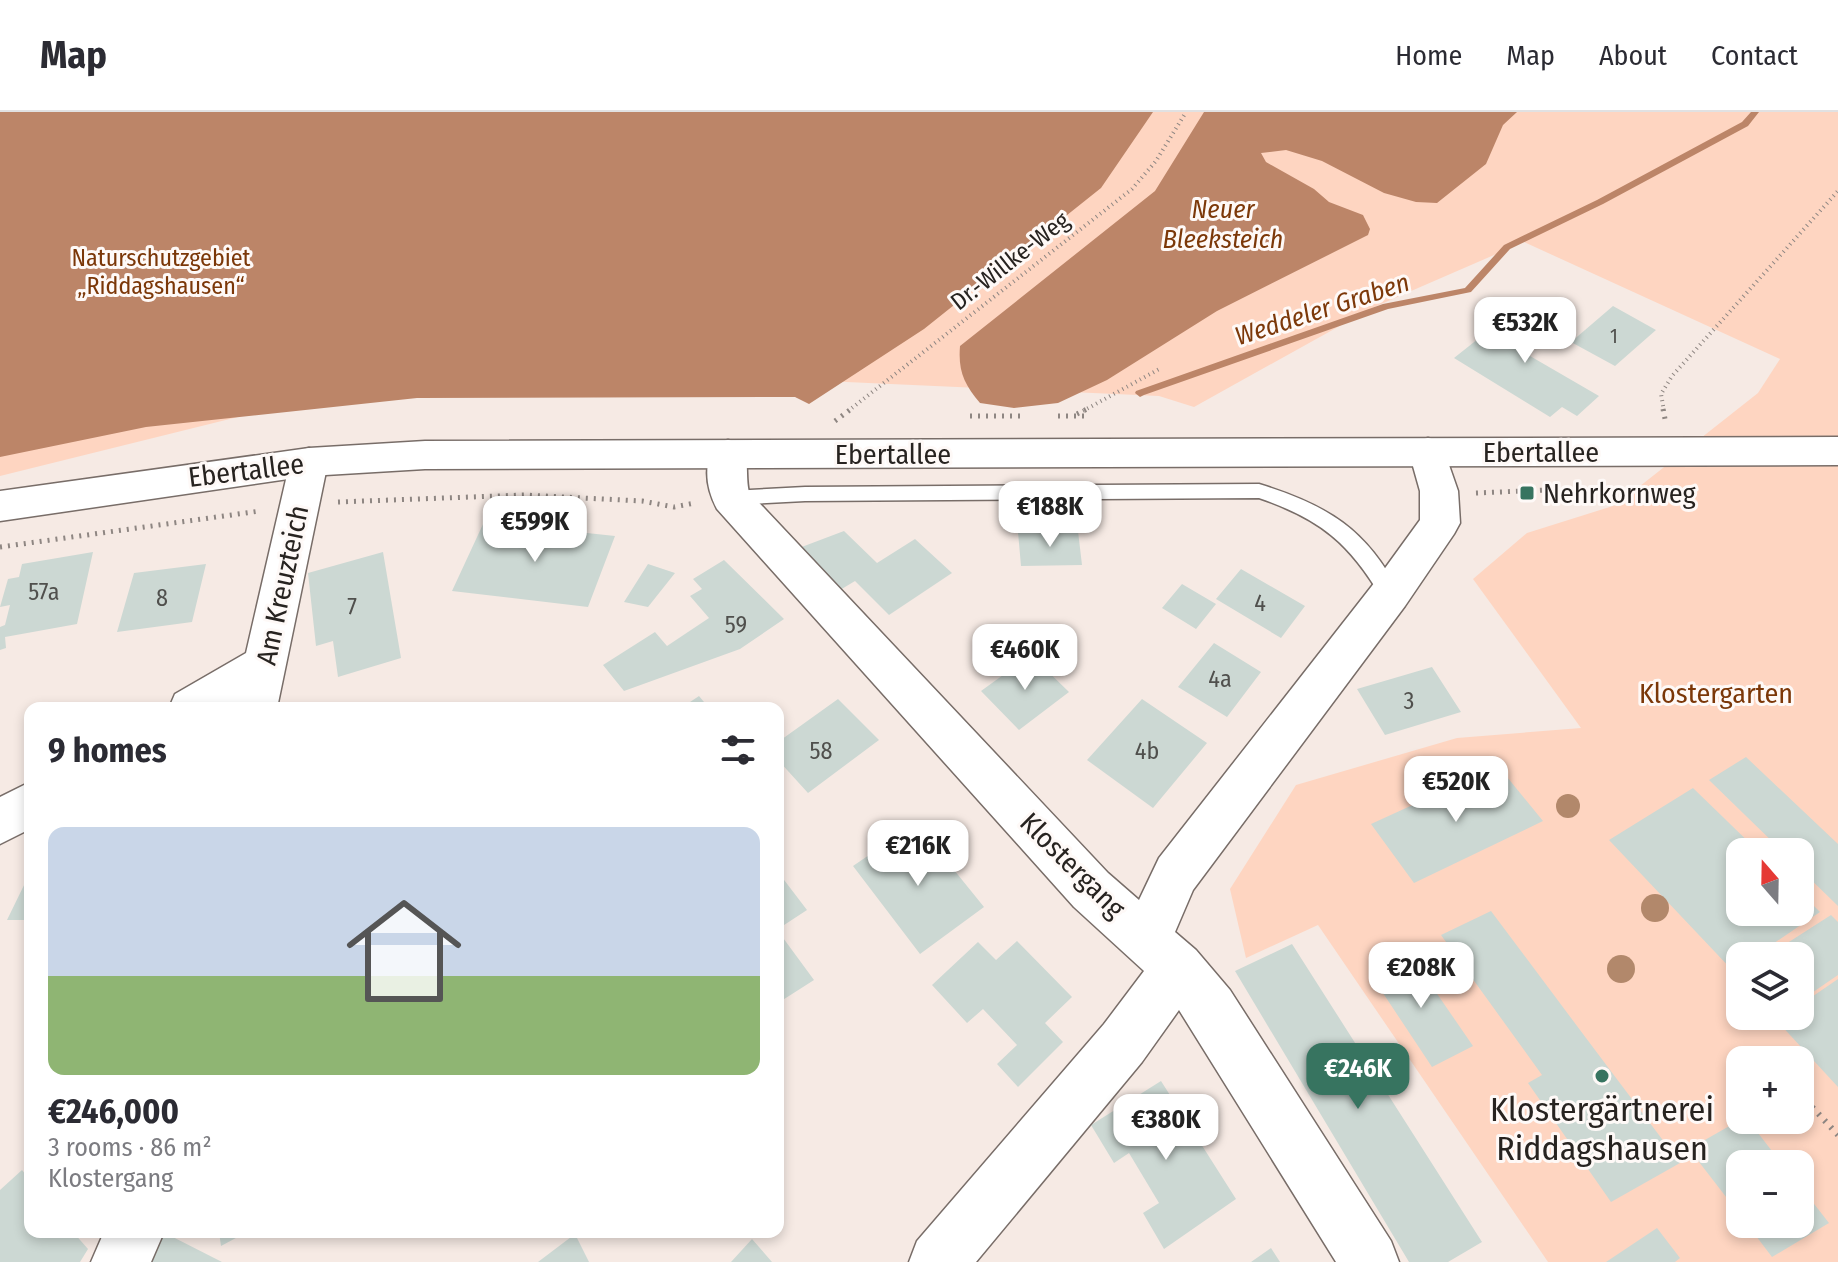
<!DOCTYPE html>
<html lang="en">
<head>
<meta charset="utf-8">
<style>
	body { margin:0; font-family:"Fira Sans Condensed",sans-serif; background:#f7f7f7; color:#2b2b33; height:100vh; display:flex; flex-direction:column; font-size:30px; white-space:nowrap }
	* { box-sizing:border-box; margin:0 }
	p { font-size:26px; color:#7c7c81 }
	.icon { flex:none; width:44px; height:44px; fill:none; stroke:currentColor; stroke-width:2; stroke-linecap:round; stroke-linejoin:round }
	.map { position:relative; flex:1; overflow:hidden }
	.drawer { position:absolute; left:24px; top:590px; width:760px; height:536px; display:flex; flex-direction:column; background:#fff; border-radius:16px; box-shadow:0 4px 12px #0003 }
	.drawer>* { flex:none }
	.needle { width:52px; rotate:340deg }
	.controls { position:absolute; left:1726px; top:726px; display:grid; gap:16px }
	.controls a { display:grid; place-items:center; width:88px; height:88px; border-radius:16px; background:#fff; box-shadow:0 4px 12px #0003; font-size:40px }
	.price { position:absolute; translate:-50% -68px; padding:0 18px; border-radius:16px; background:#fff; color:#222; font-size:26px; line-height:52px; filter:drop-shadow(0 2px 4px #0008) }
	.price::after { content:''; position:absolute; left:50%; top:48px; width:24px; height:18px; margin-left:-12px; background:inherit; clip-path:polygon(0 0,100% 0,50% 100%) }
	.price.selected { background:#377460; color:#fff }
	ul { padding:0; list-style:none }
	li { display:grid; align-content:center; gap:16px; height:424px; padding:0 24px }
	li+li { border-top:2px solid #e1e1e2 }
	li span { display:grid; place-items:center; height:248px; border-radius:16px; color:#555 }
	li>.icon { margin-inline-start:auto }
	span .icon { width:144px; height:144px; fill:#fffc; stroke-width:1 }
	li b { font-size:34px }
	h2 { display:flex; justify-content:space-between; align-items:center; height:96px; padding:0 24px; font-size:34px }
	header { display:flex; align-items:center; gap:48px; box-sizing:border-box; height:112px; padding:0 40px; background:#fff; border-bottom:2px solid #e1e1e2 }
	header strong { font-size:38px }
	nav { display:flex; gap:44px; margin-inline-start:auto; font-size:28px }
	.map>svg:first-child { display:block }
	.green { fill:#fed5c1; fill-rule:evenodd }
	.water { fill:#bc8568 }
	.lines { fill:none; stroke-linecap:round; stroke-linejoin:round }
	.stream { fill:#bc8568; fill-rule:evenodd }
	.building { fill:#ccd8d3 }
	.service-casing { stroke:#786d68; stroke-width:3 }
	.minor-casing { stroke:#786d68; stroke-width:3 }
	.secondary-casing { stroke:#786d68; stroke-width:3 }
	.path-far2 { stroke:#8e8682; stroke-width:4; stroke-dasharray:1 4; stroke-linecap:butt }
	.path-far1 { stroke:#8e8682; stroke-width:5; stroke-dasharray:2 6; stroke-linecap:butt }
	.path { stroke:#8e8682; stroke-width:6; stroke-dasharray:2 7; stroke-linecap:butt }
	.service { fill:#fff; fill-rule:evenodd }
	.minor { fill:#fff; fill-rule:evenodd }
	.secondary { fill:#fff; fill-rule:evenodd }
	.tree { fill:#b2886b }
	.poi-dot { fill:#377460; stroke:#fef9f7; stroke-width:3 }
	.labels { text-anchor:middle; stroke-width:6; stroke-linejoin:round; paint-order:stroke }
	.far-number-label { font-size:20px; fill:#50504d }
	.far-park-label { font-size:24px; fill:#7b3708; stroke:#fef9f7 }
	.far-street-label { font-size:24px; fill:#272320; stroke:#fef9f7 }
	.number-label { font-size:24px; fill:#50504d }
	.far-water-label { font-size:26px; font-style:italic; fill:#7c3809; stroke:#fef9f7 }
	.street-label { font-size:28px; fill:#272320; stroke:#fef9f7 }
	.poi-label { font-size:28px; fill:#272320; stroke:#fef9f7; text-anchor:start }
	.park-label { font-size:28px; fill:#7b3708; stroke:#fef9f7 }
	.near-poi-label { font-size:34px; fill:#272320; stroke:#fef9f7 }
</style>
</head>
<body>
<header>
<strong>Map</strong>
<nav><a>Home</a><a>Map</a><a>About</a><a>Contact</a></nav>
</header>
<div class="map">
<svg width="1838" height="1150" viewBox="0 0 1838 1150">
	<rect width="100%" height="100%" fill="#f6eae4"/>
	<!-- green -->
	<path class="green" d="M0 0H1838V1150H1548L1318 813 1246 846 1230 777 1296 673 1457 626 1581 616 1473 467 1527 421 1616 393 1758 281 1780 247 1524 130 1372 196 1194 295 1159 284 802 268 315 286 0 364ZM1740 740H1800V800H1740ZM1740 844H1800V904H1740ZM1740 948H1800V1008H1740ZM1740 1052H1800V1112H1740Z"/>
	<!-- water -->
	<path class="water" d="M0 0H1153L1101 76 924 217 809 292 795 285 417 286 146 315 0 345Z
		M1204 0H1517L1503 13 1486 52 1437 91 1416 90 1384 81 1322 49 1286 38 1261 41 1266 50 1314 77 1329 90 1363 103 1370 117 1368 123 1217 199 1107 268 1058 291 1014 296 980 291C964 272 958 259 960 234L1155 79Z"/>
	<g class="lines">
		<!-- stream -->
		<path class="stream" d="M1751 0H1759L1748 14 1603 92 1510 137 1471 180 1388 197 1144 283 1140 285 1135 281 1136 279 1383 192 1465 176 1504 133 1597 88 1742 10Z"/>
	</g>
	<!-- building -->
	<path class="building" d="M1527 188 1564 209 1548 221 1529 211 1506 230 1599 284 1577 304 1562 295 1550 305 1454 246Z
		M1613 194 1656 218 1615 254 1571 230Z
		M484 410 615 424 588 495 452 479Z
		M844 419 877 451 915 427 952 461 889 503 855 469 840 478 799 436Z
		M1078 419 1082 453 1021 454 1018 420Z
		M93 440 77 512 5 525 6 536 0 538V515L5 513 10 493 0 495 8 467 19 465 22 452Z
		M383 440 401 546 338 565 333 529 316 534 308 461Z
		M724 448 784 507 740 537 624 579 603 553 655 520 667 534 709 506 690 484 702 477 693 467Z
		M206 452 192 510 117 520 134 461Z
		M648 452 675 461 648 495 624 490Z
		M1241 457 1305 494 1281 526 1216 487Z
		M1182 472 1216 492 1196 517 1162 496Z
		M1214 531 1261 560 1227 605 1178 575Z
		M1031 543 1069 580 1019 618 981 579Z
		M1432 555 1461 600 1385 623 1357 577Z
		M699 584 709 596H681Z
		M838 587 879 628 808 681 778 648V630Z
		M1142 587 1207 631 1153 696 1087 648Z
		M1746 645 1838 732V794L1800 757V740H1783L1709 668Z
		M1498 654 1543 709 1414 771 1371 712Z
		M1693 676 1759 740H1740V800H1800V780L1820 800 1755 844H1740V855L1733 859 1609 728Z
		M916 711 984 795 920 842 853 754Z
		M778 760 807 798 778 817Z
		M27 767H30V808H7Z
		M1491 799 1586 926 1680 1051 1611 1090 1528 971 1542 963 1441 823Z
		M1831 803 1838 810V863L1800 889V844H1767Z
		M778 819 814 868 778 891Z
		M1017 829 1072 885 1045 911 1063 930 1018 975 997 952 1017 933 983 897 967 911 932 873 978 830 996 848Z
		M1292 832 1482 1130 1448 1150H1409L1235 859Z
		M1409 841 1473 934 1432 955 1369 860Z
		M1838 867V975L1777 909 1785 904H1800V893Z
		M1161 969 1236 1087 1164 1137 1143 1101 1159 1091 1129 1041 1114 1051 1091 1013Z
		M1740 1008H1748L1782 1052H1740V1103L1689 1037Z
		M22 1058 30 1068V1120H73L88 1137 80 1150H0V1078Z
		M1800 1074 1829 1111 1772 1145 1747 1112H1800Z
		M1657 1116 1680 1146 1675 1150H1606Z
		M163 1120 222 1150H143Z
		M219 1120H247L221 1134Z
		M575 1122 589 1150H538Z
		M752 1127 772 1150H731Z
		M1271 1136 1280 1150H1251Z"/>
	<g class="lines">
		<defs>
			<path id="service" d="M1259 372C1327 393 1367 417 1400 482L1397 488 1390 490 1383 488C1350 431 1320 407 1259 386L805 389 731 393 724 391 721 386 724 381 731 379 805 375Z"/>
			<path id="minor" d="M1428 326 1441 330 1458 379 1460 411 1454 422 1405 494 1193 778 1175 820 1196 838 1230 878 1391 1129 1399 1150H1336L1179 898 1142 950 976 1150H909L917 1129 1104 912 1144 859 1074 795 717 397C706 376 703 353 715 332L728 328 741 332C750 347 745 364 749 380L1108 761 1139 788 1159 746 1375 470 1420 408V379L1409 340 1415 330Z
				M309 336 322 340 328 350 277 596H233V593L229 596H169L175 582 246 541 290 350 296 340Z
				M30 670V717L0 732V685Z
				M104 1120H164L151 1150H91Z"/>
			<path id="secondary" d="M1838 325V353L425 357 309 364 0 409V379L309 336 425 329Z"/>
		</defs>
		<!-- service casing -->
		<use href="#service" class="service-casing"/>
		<!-- minor casing -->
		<use href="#minor" class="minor-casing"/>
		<!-- secondary casing -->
		<use href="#secondary" class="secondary-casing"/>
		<!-- path-far2 -->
		<path class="path-far2" d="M848 299 1132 77 1156 49 1186 0
			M1083 299 1161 256
			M1664 299 1661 282 1672 264 1838 79"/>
		<!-- path-far1 -->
		<path class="path-far1" d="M1663 297 1665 307
			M1077 302 1087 297
			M970 304H1020
			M1058 304H1088
			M835 309 851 297
			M1476 381 1569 377
			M338 390 524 383 642 389 674 395 695 391
			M0 435 260 399"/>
		<!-- path -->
		<path class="path" d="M1761 939 1769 948
			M1800 982 1838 1023"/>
		<!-- service -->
		<use href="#service" class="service"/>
		<!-- minor -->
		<use href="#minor" class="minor"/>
		<!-- secondary -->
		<use href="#secondary" class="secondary"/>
	</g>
	<!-- trees -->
	<g class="tree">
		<circle cx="1568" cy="694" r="12"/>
		<circle cx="1655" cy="796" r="14"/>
		<circle cx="1621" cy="857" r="14"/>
	</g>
	<!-- markers -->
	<g class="poi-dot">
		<rect x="1519" y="373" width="16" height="16" rx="4"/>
		<circle cx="1602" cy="964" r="8"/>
	</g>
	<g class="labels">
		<!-- far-number labels -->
		<g class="far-number-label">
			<text x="1614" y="231">1</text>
		</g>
		<!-- far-park labels -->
		<g class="far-park-label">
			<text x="161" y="154">Naturschutzgebiet<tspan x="161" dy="28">„Riddagshausen“</tspan></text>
		</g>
		<!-- far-street labels -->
		<g class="far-street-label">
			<text transform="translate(1010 149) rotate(-38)" y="8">Dr.-Willke-Weg</text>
		</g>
		<!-- number labels -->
		<g class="number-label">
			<text x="44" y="488">57a</text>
			<text x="162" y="494">8</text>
			<text x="1260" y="499">4</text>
			<text x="352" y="503">7</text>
			<text x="736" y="521">59</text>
			<text x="1220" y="575">4a</text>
			<text x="1409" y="597">3</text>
			<text x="821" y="647">58</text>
			<text x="1147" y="647">4b</text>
		</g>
		<!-- far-water labels -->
		<g class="far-water-label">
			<text x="1223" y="106">Neuer<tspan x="1223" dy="30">Bleeksteich</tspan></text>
			<text transform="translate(1322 197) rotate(-18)" y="9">Weddeler Graben</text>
		</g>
		<!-- street labels -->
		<g class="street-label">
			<text x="1541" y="350">Ebertallee</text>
			<text x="893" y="352">Ebertallee</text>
			<text transform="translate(246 358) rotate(-7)" y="10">Ebertallee</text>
			<text transform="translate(282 473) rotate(-78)" y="10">Am Kreuzteich</text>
			<text transform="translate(1073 753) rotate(45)" y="10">Klostergang</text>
		</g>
		<!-- poi labels -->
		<g class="poi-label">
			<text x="1543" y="391">Nehrkornweg</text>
		</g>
		<!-- park labels -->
		<g class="park-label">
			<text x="1716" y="591">Klostergarten</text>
		</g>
		<!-- near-poi labels -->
		<g class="near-poi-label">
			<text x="1602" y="1009">Klostergärtnerei<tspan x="1602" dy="39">Riddagshausen</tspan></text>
		</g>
	</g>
</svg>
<div class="controls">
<a><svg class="needle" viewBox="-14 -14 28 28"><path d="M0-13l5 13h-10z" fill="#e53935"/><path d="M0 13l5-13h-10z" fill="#7c7c81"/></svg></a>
<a><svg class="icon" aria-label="layers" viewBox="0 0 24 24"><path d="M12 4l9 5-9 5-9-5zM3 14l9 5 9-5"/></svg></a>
<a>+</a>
<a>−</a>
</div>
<b class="price" style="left:1525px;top:253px">€532K</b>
<b class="price" style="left:1050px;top:437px">€188K</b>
<b class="price" style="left:535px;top:452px">€599K</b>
<b class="price" style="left:1025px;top:580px">€460K</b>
<b class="price" style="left:1456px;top:712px">€520K</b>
<b class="price" style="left:918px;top:776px">€216K</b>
<b class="price" style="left:1421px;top:898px">€208K</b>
<b class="price selected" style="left:1358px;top:999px">€246K</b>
<b class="price" style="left:1166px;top:1050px">€380K</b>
<section class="drawer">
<h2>9 homes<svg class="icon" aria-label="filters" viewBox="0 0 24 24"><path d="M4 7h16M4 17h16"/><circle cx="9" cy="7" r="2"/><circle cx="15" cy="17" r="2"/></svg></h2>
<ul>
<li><span style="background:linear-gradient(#c9d6e8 60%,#8fb573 0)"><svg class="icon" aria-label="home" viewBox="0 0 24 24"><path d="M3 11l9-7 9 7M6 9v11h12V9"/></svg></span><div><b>€246,000</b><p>3 rooms · 86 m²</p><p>Klostergang</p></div></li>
</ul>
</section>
</div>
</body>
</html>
